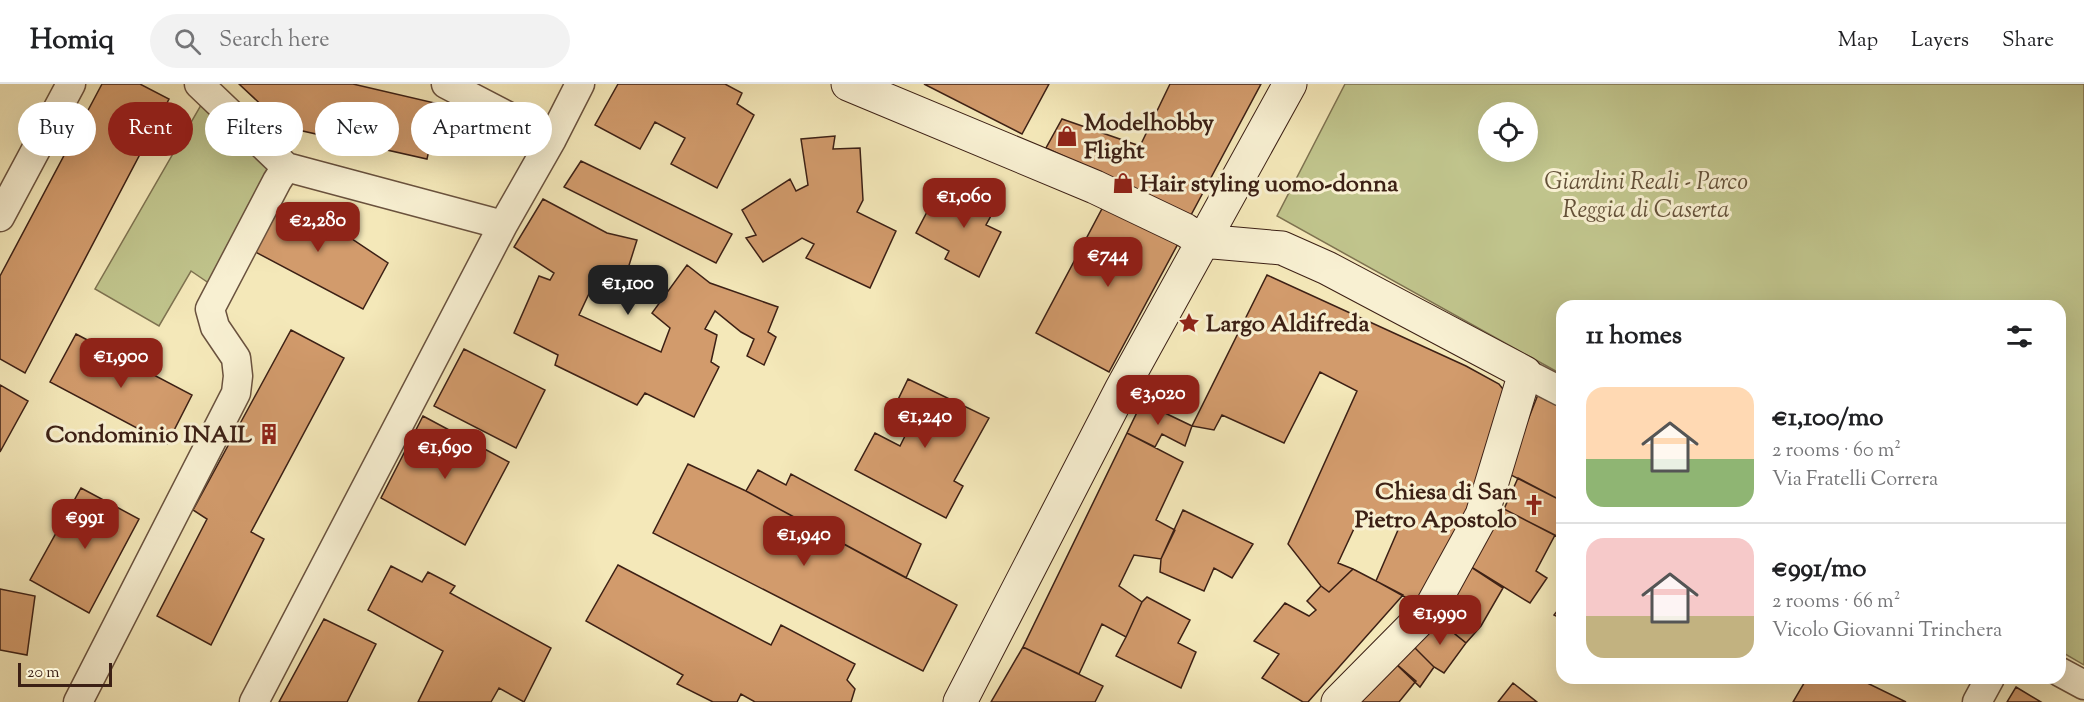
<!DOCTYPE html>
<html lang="en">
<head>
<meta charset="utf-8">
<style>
	body { margin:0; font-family:"Sorts Mill Goudy",serif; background:#f2f2f2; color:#202124; height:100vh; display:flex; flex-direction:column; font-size:22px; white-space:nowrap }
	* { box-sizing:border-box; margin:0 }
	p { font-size:20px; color:#757577 }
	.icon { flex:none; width:33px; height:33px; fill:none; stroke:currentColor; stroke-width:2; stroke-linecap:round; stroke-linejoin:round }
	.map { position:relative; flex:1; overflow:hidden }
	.side { position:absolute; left:1556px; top:216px; width:510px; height:384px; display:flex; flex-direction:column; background:#fff; border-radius:18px; box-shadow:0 6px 24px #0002 }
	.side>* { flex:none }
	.guide { position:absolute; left:18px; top:18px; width:570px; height:54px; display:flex; gap:12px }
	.fabs { position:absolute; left:1478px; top:18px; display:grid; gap:12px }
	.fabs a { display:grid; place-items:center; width:60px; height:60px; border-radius:50%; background:#fff; box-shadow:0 6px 24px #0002; font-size:30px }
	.scale { position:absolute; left:18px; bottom:15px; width:94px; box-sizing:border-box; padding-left:6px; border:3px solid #3c2015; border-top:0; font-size:16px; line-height:21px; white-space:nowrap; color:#3c2015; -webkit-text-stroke:4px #f8f0d2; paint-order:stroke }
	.price { position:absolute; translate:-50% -51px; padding:0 14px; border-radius:12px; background:#8f2418; color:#fff; font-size:20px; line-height:39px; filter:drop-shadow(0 2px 3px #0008) }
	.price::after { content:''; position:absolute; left:50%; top:36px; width:18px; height:14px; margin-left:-9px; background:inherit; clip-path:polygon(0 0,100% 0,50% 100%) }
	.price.active { background:#222; color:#fff }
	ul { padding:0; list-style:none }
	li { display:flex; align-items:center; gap:18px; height:150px; padding:0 30px }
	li+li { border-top:2px solid #e0e0e0 }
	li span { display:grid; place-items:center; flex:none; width:168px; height:120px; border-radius:18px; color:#555 }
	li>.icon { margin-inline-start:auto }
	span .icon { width:72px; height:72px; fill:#fffc; stroke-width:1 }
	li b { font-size:26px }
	h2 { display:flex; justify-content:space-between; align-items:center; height:72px; padding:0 30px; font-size:26px }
	.tag { padding:0 21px; border-radius:27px; background:#fff; box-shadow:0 6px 24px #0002; font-size:21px; line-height:54px }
	.tag.active { background:#8f2418; color:#fff }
	header { display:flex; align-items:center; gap:36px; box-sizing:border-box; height:84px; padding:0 30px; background:#fff; border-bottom:2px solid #e0e0e0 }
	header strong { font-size:28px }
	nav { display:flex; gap:33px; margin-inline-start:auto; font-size:21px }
	.search { width:420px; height:54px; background:#f2f2f2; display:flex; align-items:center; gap:15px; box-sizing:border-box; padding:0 21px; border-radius:33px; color:#757577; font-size:22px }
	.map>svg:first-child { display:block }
	.green { fill:#c0c48c; stroke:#7e7250; stroke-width:1.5; fill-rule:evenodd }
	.building { fill:#d29b6c; stroke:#3c2015; stroke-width:1.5 }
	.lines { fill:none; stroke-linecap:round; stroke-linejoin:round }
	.street-casing { stroke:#6a523e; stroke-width:31 }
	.secondary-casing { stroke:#3c2015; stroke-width:35 }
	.street { stroke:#f8f0d2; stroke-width:28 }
	.secondary { stroke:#f8f0d2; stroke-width:33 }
	.labels { text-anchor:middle; stroke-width:6; stroke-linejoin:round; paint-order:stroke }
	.poi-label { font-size:24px; font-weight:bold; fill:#3c2015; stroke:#f8f0d2; text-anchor:start }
	.park-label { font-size:24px; font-style:italic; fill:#645139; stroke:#f8f0d2 }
</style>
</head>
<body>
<header>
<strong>Homiq</strong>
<div class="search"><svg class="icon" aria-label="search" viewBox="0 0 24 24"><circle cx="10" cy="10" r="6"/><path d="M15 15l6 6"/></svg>Search here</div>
<nav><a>Map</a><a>Layers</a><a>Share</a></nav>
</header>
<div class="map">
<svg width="2084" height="618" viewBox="0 0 2084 618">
	<rect width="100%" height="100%" fill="#f4e8b9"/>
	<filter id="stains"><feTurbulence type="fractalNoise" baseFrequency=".00333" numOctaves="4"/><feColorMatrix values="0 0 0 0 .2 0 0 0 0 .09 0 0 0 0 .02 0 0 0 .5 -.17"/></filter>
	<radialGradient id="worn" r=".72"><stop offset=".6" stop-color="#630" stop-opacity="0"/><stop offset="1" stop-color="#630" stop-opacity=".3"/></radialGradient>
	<!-- green -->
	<path class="green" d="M1345 0H2084V581L2060 567V222H1562L1561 290 1277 132ZM1488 28H1527V68H1488Z
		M208 9 286 83 219 206 191 187 159 242 95 205Z"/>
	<!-- building -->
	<path class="building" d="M102 0H140L169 15 25 289 0 275V192Z
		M239 0H353L439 20 427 75 285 43Z
		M618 0H725L742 9 737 20 754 31 717 104 671 80 685 54 655 38 640 65 595 41Z
		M924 0H1049L1022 50Z
		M1170 0H1261L1191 131 1046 64 1062 35 1140 62Z
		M835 52 833 65 860 64 863 116 857 128 896 147 870 204 806 174 814 160 802 154 763 178 746 154 756 151 742 126 790 95 796 107 808 101 801 55Z
		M581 77 732 150 716 179 564 103Z
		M960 99 998 119 986 141 1001 148 979 193 945 175 949 167 916 149 928 126 939 132Z
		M543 115 607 149 637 156 619 213 594 199 579 231 661 268 670 244 652 229 687 181 710 199 778 223 768 248 776 253 764 281 747 272 754 255 741 248 715 227 705 245 717 251 711 278 719 283 694 333 645 309 637 321 555 281 558 271 514 249 539 192 550 196 554 189 514 163Z
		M271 117 325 137 388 179 363 225 246 163Z
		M1104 121 1180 156 1109 288 1036 249Z
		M1267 191 1466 282 1499 300 1510 314 1473 425 1421 522 1376 497 1398 446 1359 434 1338 479 1353 485 1329 508 1321 502 1288 460 1357 307 1320 288 1284 359 1222 331 1214 346 1192 342Z
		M291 246 344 274 251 448 264 455 211 561 157 532 207 435 193 426Z
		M76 250 192 311 167 360 50 298Z
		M464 265 545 306 516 364 434 322Z
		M908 295 989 334 954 397 963 402 946 434 855 386 875 349 900 362 913 336 893 326Z
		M0 301 28 317 0 368Z
		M1539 308 1562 321V417L1507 389Z
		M1142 318 1192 342 1185 362 1162 350 1155 363 1127 349Z
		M423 332 509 378 465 461 381 414Z
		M1127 349 1183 378 1156 436 1175 446 1161 475 1134 471 1119 502 1142 518 1126 553 1102 540 1079 590 1023 563Z
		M688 380 746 407 957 521 923 587 653 449Z
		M758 386 786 401 791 390 921 460 906 494 746 407Z
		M1518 394 1562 417V455L1504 425Z
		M81 404 139 435 89 529 30 496Z
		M1496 421 1555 451 1536 487 1547 494 1530 519 1468 481Z
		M1183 426 1253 460 1232 494 1214 484 1204 507 1160 488 1161 475Z
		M618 481 771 561 781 541 855 580 847 596 855 605 851 618H755L741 610 737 618H713L677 600 683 591 586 537Z
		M1468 481 1503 504 1481 542 1466 559 1434 533Z
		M391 482 422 498 428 488 455 502 450 509 551 564 524 618 499 604 491 618H418L443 567 368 526Z
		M1353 485 1403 511 1308 618H1303L1262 594 1279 570 1254 557 1285 519 1309 532 1316 526 1307 517 1321 502 1329 508Z
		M0 505 35 512 27 571 0 566Z
		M1147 513 1190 536 1178 559 1196 568 1181 604 1116 572 1126 553 1142 518Z
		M1562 521V535L1554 531Z
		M1434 533 1466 559 1444 589 1434 583 1415 564Z
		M324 535 376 560 347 618H279Z
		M1023 563 1103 602 1095 618H991Z
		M1415 564 1434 583 1420 603 1394 578Z
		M1394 578 1416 597 1399 618H1356Z
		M1807 594H1857L1906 618H1793Z
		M1513 599 1537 618H1498Z
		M2016 603 2041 618H2007Z"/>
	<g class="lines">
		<defs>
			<path id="street" d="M199 0 286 83 503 141
				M446 0 552 55
				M0 133 71 0
				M1525 289 1562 308
				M2060 588 2084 601
				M78 618 236 309 238 292 236 274 215 243 210 225 277 97 286 83
				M254 618 503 141 552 55 580 0
				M1977 618 1990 594"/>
			<path id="secondary" d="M848 0 1095 103 1185 146 1202 157 1282 164 1327 184 1525 289 1482 431 1431 524 1338 618
				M960 618 1121 306 1290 0"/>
		</defs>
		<!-- street casing -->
		<use href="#street" class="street-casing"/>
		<!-- secondary casing -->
		<use href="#secondary" class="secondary-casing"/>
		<!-- street -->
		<use href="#street" class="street"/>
		<!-- secondary -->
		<use href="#secondary" class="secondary"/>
	</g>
	<!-- icons -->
	<defs>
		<symbol id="shop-bare" viewBox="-9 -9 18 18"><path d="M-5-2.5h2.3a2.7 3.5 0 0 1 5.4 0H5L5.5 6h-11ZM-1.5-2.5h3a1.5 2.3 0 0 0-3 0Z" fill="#8f2418" stroke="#f8f0d2" stroke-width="2.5" paint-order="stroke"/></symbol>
		<symbol id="sight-bare" viewBox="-9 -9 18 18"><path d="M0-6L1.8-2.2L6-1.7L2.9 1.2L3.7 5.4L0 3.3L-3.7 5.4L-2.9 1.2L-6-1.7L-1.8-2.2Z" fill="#8f2418" stroke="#f8f0d2" stroke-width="2.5" paint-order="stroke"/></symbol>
		<symbol id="building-bare" viewBox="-9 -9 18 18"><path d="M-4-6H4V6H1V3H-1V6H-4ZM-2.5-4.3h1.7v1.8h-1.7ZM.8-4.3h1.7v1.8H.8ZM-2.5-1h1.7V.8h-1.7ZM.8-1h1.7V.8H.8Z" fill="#8f2418" stroke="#f8f0d2" stroke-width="2.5" paint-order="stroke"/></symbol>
		<symbol id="church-bare" viewBox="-9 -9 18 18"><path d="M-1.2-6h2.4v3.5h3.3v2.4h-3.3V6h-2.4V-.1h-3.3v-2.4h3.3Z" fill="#8f2418" stroke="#f8f0d2" stroke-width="2.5" paint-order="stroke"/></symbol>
	</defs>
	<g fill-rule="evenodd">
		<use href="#shop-bare" x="1052" y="37" width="30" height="30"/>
		<use href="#shop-bare" x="1108" y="84" width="30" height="30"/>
		<use href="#sight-bare" x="1174" y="224" width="30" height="30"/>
		<use href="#building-bare" x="254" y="335" width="30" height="30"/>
		<use href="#church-bare" x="1519" y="406" width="30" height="30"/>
	</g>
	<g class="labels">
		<!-- poi labels -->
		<g class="poi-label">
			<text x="1084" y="46">Modelhobby<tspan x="1084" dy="28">Flight</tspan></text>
			<text x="1140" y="107">Hair styling uomo-donna</text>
			<text x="1206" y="247">Largo Aldifreda</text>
			<text x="252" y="358" text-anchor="end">Condominio INAIL</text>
			<text x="1517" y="415" text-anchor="end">Chiesa di San<tspan x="1517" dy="28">Pietro Apostolo</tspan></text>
		</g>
		<!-- park labels -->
		<g class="park-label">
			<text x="1646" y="105">Giardini Reali - Parco<tspan x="1646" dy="28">Reggia di Caserta</tspan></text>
		</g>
	</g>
	<rect width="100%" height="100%" filter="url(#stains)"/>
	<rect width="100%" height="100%" fill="url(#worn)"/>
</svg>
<div class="fabs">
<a><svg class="icon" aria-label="locate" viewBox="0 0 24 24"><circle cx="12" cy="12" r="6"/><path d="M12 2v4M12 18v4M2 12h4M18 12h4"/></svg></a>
</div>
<div class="scale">20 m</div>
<b class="price" style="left:964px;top:145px">€1,060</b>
<b class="price" style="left:318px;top:169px">€2,280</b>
<b class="price" style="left:1108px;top:204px">€744</b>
<b class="price active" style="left:628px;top:232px">€1,100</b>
<b class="price" style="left:121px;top:305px">€1,900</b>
<b class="price" style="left:1158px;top:342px">€3,020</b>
<b class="price" style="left:925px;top:365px">€1,240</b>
<b class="price" style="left:445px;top:396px">€1,690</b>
<b class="price" style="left:85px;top:466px">€991</b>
<b class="price" style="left:804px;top:483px">€1,940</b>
<b class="price" style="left:1440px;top:562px">€1,990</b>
<div class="guide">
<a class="tag">Buy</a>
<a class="tag active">Rent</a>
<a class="tag">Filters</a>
<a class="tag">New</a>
<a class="tag">Apartment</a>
</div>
<section class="side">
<h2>11 homes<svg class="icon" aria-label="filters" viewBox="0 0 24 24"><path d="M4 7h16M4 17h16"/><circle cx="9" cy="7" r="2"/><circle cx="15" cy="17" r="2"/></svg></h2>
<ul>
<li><span style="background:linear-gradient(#ffd9b3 60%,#8fb573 0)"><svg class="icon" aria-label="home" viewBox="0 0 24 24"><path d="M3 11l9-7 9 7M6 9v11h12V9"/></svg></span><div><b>€1,100/mo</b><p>2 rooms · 60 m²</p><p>Via Fratelli Correra</p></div></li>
<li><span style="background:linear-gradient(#f6c9c9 65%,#c2b280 0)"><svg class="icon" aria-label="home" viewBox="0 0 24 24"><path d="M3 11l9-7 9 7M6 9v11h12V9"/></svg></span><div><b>€991/mo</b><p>2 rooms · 66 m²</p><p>Vicolo Giovanni Trinchera</p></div></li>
</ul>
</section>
</div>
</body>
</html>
